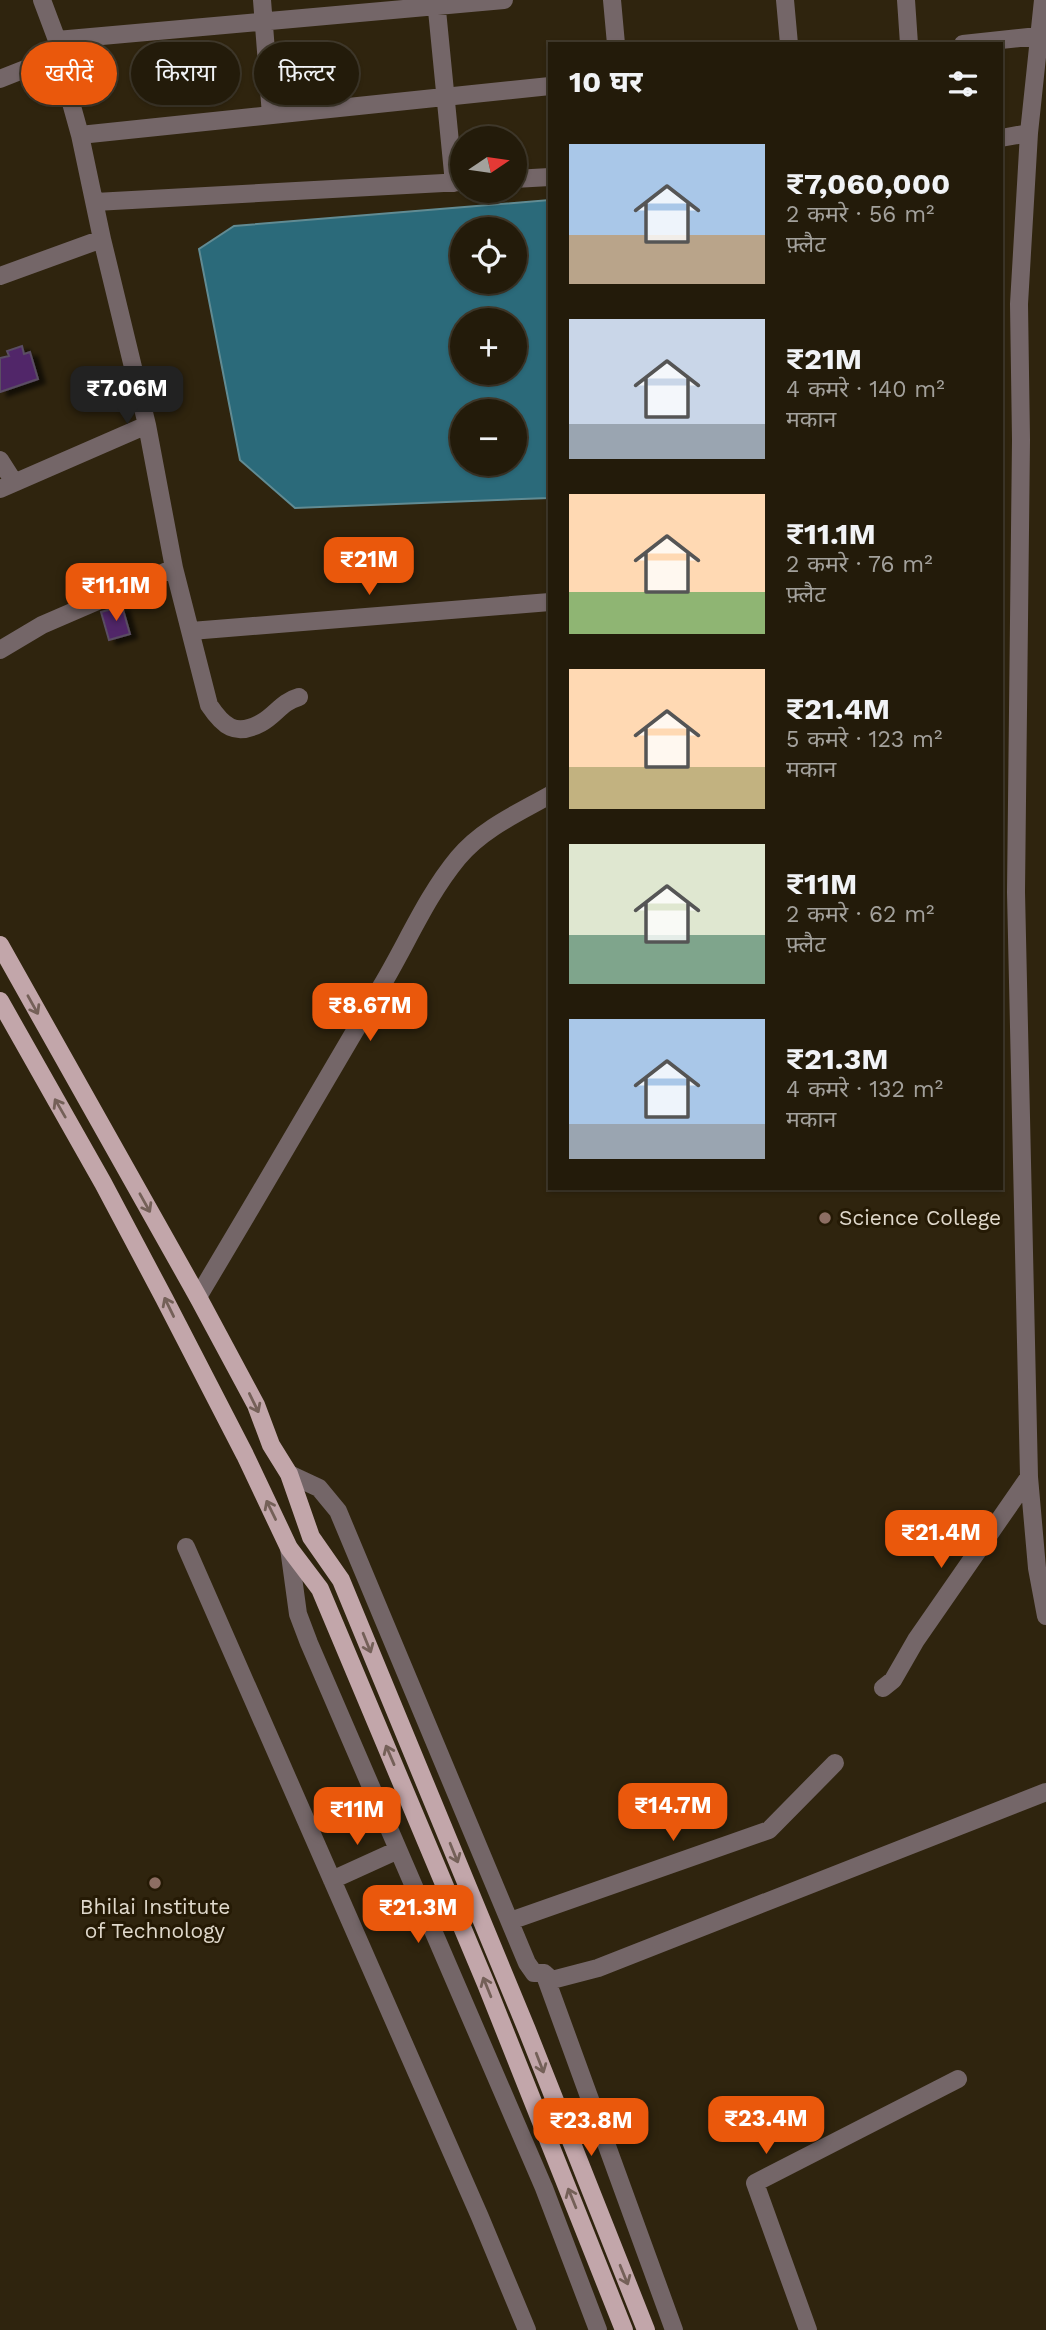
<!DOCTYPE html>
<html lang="hi">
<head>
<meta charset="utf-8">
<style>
	body { margin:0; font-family:"Work Sans","Noto Sans Devanagari",sans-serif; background:#2f2818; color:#f1f3f6; height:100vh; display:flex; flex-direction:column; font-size:26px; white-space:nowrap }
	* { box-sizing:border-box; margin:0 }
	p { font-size:23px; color:#a3a19c }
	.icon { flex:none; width:38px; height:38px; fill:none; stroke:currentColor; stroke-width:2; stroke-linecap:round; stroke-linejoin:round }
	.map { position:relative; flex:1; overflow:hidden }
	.sheet { position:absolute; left:548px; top:42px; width:455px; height:1148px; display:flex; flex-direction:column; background:#231b0a; border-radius:0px; box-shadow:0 2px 5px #0004,0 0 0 2px #40392b }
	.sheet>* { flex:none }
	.hud { position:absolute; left:21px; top:42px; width:422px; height:63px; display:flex; gap:14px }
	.needle { width:46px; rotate:77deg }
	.buttons { position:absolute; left:450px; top:126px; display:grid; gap:14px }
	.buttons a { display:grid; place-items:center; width:77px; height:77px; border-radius:50%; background:#231b0a; box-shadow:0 2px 5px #0004,0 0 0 2px #40392b; font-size:35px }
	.price { position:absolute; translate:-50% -60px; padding:0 16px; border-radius:14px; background:#ea580c; color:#fff; font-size:23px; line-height:46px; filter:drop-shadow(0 2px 4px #0008) }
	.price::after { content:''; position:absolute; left:50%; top:42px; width:21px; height:16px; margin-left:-10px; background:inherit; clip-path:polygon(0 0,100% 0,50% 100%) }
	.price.selected { background:#222; color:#fff }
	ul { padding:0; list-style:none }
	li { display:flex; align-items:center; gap:21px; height:175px; padding:0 21px }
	li span { display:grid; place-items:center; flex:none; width:196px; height:140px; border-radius:0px; color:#555 }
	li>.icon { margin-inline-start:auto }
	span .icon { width:84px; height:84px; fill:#fffc; stroke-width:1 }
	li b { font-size:30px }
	h2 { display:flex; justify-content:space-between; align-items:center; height:84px; padding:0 21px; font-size:30px }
	.pill { padding:0 24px; border-radius:32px; background:#231b0a; box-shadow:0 2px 5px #0004,0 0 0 2px #40392b; font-size:24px; line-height:63px }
	.pill.selected { background:#ea580c; color:#fff }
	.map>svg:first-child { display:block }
	.water { fill:#2b6a7a; stroke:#618b93; stroke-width:2; fill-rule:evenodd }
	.building { fill:#512869; stroke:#5a4d63; stroke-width:2; filter:url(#shadow) }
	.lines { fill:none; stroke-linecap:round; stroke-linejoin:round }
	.minor { stroke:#746668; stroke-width:18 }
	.major { stroke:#c2a6aa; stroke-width:18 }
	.oneway { stroke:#746058 }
	.education-dot { fill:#8d6e63; stroke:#251a05; stroke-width:2.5 }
	.labels { text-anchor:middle; stroke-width:6; stroke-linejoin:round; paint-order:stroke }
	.poi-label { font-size:21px; fill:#e0d9cc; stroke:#251a05; text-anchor:start }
</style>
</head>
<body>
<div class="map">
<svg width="1046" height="2330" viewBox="0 0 1046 2330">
	<defs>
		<filter id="shadow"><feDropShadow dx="7" dy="4" stdDeviation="2" flood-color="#0009"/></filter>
	</defs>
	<rect width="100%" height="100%" fill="#2f240e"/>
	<!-- water -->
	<path class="water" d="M549 200V498L295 508 240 460 199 249 234 226ZM462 229H514V282H462ZM462 320H514V373H462ZM462 411H514V464H462Z"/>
	<!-- building -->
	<path class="building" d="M22 346 24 354 30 352 38 379 0 392V358L9 356 7 351Z
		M122 606 130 634 109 640 101 612Z"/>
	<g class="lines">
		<!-- minor -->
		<path class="minor" d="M42 0 57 40 58 56 80 135 102 239 147 425 174 568 209 705C223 726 235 737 261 723 276 715 281 702 299 697
			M262 0 271 115
			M436 0 454 183
			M612 0 616 44
			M785 0 789 44
			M906 0 909 44
			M1043 0 1029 133 1019 304 1021 440 1016 892 1029 1477 1037 1568 1046 1616
			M57 40 504 0
			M963 44 1038 36
			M0 79 58 56
			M80 135 550 86
			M1001 138 1029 133
			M514 179 550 177
			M95 202 462 182
			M0 276 102 239
			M0 460 14 482
			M0 489 147 425
			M191 631 550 602
			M0 650 42 625 174 568
			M198 1297C259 1195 319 1092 379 990 406 946 425 898 458 858 482 829 518 813 550 795
			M289 1474 319 1488 338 1511 527 1963 534 1973H544L552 1980 598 1968 1046 1792
			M186 1547 480 2217 527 2330
			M289 1548 298 1614 309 1643 544 2188 598 2330
			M883 1688 893 1680 916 1640 1029 1477
			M332 1880 398 1850
			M510 1921 769 1830 835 1763
			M544 1973 674 2330
			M808 2330 755 2183 958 2079"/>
		<!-- major -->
		<path class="major" d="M0 945 198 1297 256 1405 271 1445 289 1474 311 1537 341 1580 527 2030 646 2330
			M0 1001 103 1183 164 1298 245 1455 289 1548 320 1589 486 1984 624 2330"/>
	</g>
	<!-- one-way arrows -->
	<defs><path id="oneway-shaft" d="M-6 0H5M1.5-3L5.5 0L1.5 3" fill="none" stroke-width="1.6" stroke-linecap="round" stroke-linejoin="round" transform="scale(1.75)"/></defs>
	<g class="oneway">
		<use href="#oneway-shaft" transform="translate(33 1005) rotate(61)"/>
		<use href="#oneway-shaft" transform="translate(60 1108) rotate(-120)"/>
		<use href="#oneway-shaft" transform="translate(145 1203) rotate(61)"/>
		<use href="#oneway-shaft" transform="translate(169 1307) rotate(-116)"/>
		<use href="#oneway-shaft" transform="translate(254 1403) rotate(64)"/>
		<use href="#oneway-shaft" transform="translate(271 1510) rotate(-116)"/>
		<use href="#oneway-shaft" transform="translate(367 1643) rotate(68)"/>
		<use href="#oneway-shaft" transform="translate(390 1755) rotate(-113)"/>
		<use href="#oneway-shaft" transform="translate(454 1853) rotate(68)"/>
		<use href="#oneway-shaft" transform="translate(487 1987) rotate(-112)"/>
		<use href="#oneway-shaft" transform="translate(540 2063) rotate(69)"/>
		<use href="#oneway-shaft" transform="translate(572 2198) rotate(-112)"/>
		<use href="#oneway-shaft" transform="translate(624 2275) rotate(68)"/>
	</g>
	<!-- markers -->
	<g class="education-dot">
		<circle cx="825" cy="1218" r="7"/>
		<circle cx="155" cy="1883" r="7"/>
	</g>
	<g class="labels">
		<!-- poi labels -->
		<g class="poi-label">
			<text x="839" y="1225">Science College</text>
			<text x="155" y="1914" text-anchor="middle">Bhilai Institute<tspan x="155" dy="24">of Technology</tspan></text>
		</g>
	</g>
</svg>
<div class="buttons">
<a><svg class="needle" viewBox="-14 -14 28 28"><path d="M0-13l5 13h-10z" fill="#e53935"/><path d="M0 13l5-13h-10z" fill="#a3a19c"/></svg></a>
<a><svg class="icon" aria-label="locate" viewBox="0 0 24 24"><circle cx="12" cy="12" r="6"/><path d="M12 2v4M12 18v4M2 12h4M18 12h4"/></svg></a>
<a>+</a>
<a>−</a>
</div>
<b class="price selected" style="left:127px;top:426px">₹7.06M</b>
<b class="price" style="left:369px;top:597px">₹21M</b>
<b class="price" style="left:116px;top:623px">₹11.1M</b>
<b class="price" style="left:370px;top:1043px">₹8.67M</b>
<b class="price" style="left:941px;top:1570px">₹21.4M</b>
<b class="price" style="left:673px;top:1843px">₹14.7M</b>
<b class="price" style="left:357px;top:1847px">₹11M</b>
<b class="price" style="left:418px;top:1945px">₹21.3M</b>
<b class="price" style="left:766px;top:2156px">₹23.4M</b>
<b class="price" style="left:591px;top:2158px">₹23.8M</b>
<div class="hud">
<a class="pill selected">खरीदें</a>
<a class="pill">किराया</a>
<a class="pill">फ़िल्टर</a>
</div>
<section class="sheet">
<h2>10 घर<svg class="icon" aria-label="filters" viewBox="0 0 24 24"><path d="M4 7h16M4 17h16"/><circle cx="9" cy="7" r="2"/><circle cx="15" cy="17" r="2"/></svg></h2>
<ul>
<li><span style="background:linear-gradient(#a9c7e8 65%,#b9a48a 0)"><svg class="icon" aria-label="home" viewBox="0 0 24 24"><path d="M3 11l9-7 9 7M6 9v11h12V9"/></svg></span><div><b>₹7,060,000</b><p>2 कमरे · 56 m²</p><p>फ़्लैट</p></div></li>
<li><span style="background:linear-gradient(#c9d6e8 75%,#9aa5b1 0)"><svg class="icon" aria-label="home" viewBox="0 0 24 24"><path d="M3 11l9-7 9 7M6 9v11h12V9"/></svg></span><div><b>₹21M</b><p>4 कमरे · 140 m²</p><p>मकान</p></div></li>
<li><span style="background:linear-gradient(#ffd9b3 70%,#8fb573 0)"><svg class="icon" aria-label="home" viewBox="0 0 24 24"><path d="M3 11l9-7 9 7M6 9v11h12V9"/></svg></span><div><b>₹11.1M</b><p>2 कमरे · 76 m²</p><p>फ़्लैट</p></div></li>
<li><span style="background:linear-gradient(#ffd9b3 70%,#c2b280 0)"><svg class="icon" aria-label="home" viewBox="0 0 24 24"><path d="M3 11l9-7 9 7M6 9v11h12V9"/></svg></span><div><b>₹21.4M</b><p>5 कमरे · 123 m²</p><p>मकान</p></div></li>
<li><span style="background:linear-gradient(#dfe7d0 65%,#7fa58c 0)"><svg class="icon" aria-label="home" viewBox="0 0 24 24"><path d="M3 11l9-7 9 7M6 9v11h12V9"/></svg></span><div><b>₹11M</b><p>2 कमरे · 62 m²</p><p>फ़्लैट</p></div></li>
<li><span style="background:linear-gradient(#a9c7e8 75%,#9aa5b1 0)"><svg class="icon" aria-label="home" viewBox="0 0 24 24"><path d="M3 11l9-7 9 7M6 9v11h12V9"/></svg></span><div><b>₹21.3M</b><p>4 कमरे · 132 m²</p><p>मकान</p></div></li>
</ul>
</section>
</div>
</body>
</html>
